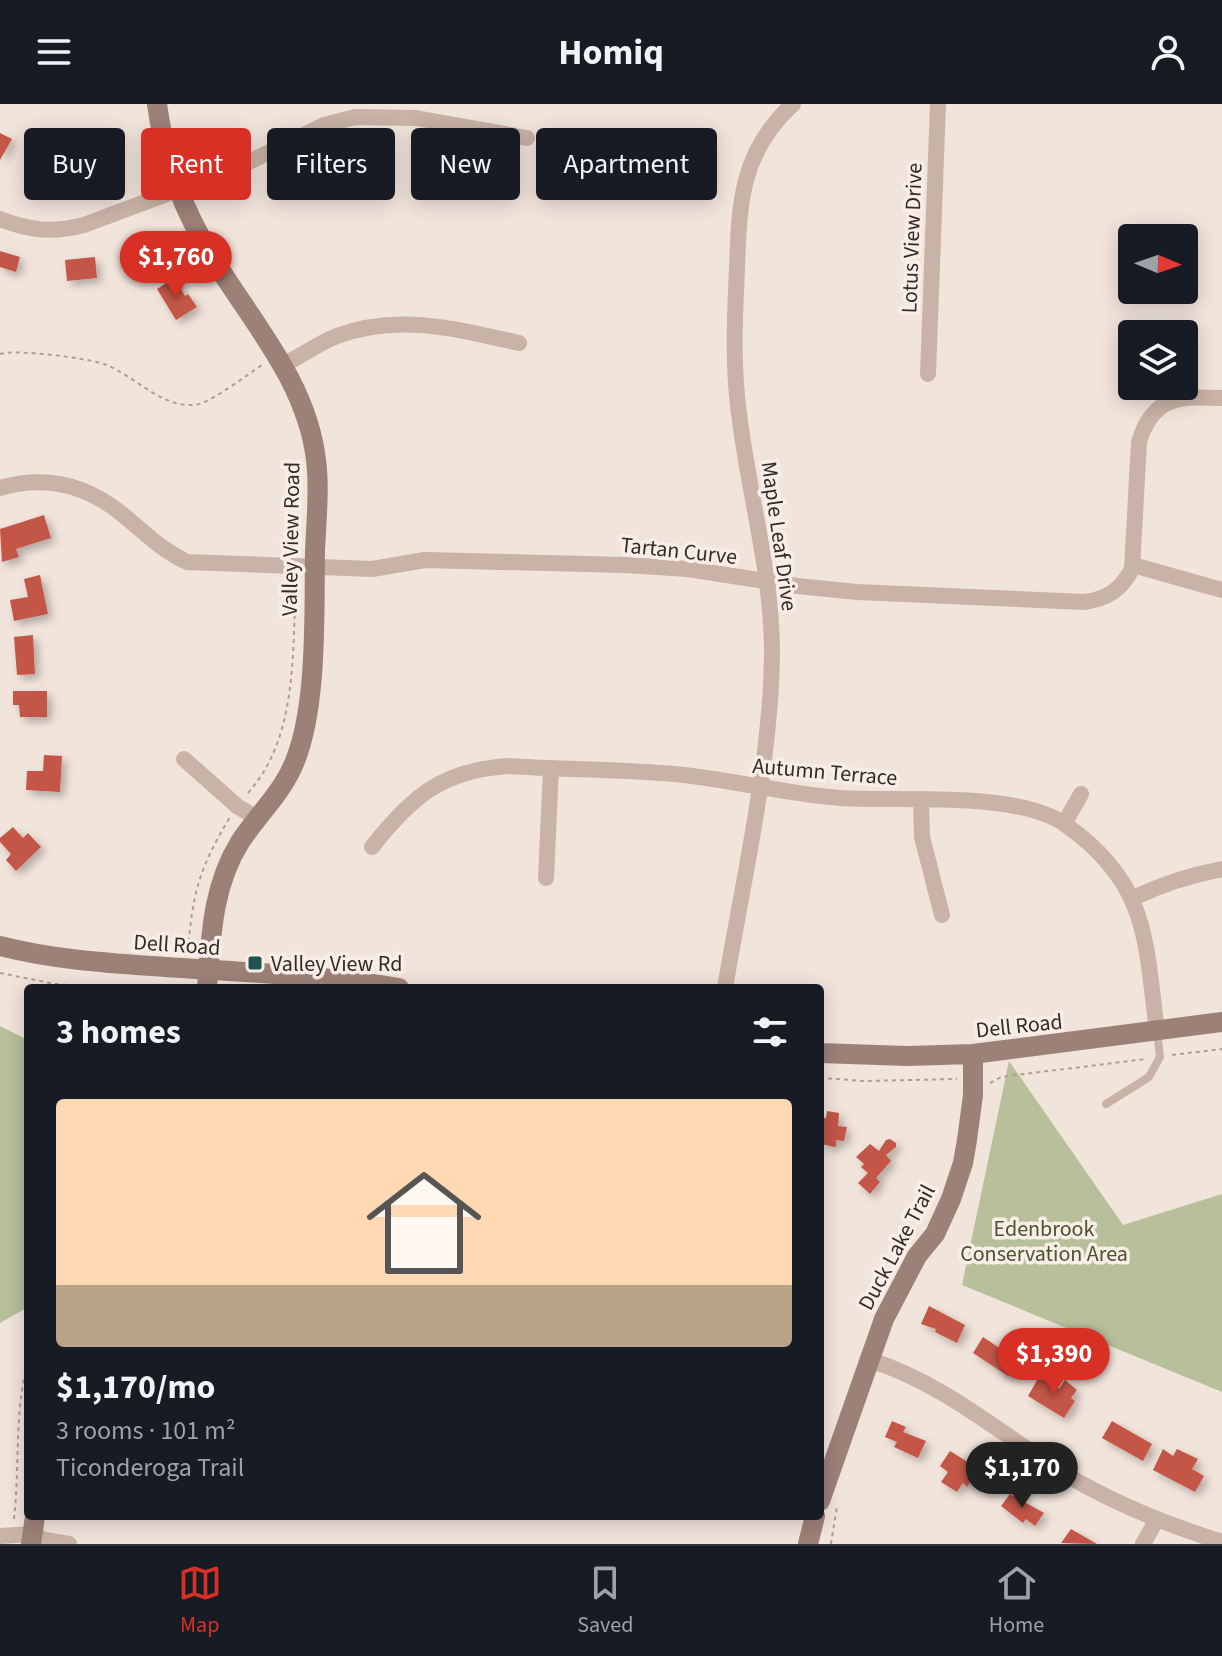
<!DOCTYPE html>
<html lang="en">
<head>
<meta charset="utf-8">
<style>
	body { margin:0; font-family:"Source Sans 3",sans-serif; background:#20242c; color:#f1f3f6; height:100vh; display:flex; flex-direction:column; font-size:30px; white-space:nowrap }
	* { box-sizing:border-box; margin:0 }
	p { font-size:26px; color:#9ea1a6 }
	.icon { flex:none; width:44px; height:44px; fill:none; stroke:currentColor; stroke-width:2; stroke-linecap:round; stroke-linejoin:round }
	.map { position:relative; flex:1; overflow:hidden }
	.sheet { position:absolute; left:24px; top:880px; width:800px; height:536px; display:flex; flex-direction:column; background:#171b24; border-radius:8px; box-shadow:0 4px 20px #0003 }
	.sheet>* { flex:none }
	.guide { position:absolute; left:24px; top:24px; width:800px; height:72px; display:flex; gap:16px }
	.needle { width:52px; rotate:92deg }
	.tools { position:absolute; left:1118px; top:120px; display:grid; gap:16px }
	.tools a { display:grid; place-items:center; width:80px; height:80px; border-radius:8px; background:#171b24; box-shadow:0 4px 20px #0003; font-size:40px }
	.price { position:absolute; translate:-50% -68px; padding:0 18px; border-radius:28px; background:#d93025; color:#fff; font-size:26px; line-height:52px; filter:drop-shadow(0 2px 4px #0008) }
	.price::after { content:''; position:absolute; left:50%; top:48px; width:24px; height:18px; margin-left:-12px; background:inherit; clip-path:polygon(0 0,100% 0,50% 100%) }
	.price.active { background:#222; color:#fff }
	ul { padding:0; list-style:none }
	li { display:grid; align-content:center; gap:16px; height:424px; padding:0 32px }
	li span { display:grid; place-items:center; height:248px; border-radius:8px; color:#555 }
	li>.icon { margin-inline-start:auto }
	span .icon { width:144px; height:144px; fill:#fffc; stroke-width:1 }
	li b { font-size:34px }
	h2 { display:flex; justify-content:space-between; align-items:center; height:96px; padding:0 32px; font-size:34px }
	.chip { padding:0 28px; border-radius:8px; background:#171b24; box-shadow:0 4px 20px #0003; font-size:28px; line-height:72px }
	.chip.active { background:#d93025; color:#fff }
	header { display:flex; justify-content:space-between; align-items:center; height:104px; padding:0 32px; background:#171b24; font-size:36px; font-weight:700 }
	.tabs { display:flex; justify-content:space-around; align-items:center; height:112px; border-top:2px solid #363941; background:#171b24; font-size:22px; color:#9ea1a6 }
	.tabs a { display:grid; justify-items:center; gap:4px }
	.tabs .active { color:#d93025 }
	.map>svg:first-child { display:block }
	.green { fill:#b7bf9b }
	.building { fill:#c35747; filter:url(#shadow) }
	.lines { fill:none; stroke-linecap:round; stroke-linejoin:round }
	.path { stroke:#b49c91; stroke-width:2; stroke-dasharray:4 4; stroke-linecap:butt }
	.lane { stroke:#c9b2a7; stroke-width:8 }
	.street { stroke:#c9b2a7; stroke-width:16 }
	.secondary { stroke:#9c8178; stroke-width:20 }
	.poi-dot { fill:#1e5553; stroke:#f9eee7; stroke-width:3 }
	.labels { text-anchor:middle; stroke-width:7; stroke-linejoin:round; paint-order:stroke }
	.street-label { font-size:22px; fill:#352a27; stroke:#f9eee7 }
	.poi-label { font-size:22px; fill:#352a27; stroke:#f9eee7; text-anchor:start }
	.park-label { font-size:22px; fill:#49532c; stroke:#f9eee7 }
</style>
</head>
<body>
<header><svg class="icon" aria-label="menu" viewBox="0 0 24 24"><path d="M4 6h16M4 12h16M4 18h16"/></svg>Homiq<svg class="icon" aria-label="person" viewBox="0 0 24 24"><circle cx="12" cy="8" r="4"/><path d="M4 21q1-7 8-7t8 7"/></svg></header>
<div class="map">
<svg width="1222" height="1440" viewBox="0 0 1222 1440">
	<defs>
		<filter id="shadow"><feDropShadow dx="4.5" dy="4.5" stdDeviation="4" flood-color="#0004"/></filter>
	</defs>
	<rect width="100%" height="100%" fill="#f1e4db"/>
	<!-- green -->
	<path class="green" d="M0 922 28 936V1203L0 1219Z
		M1009 957 1123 1121 1222 1090V1288L962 1181Z"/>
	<!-- building -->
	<path class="building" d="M0 29 12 35 0 56Z
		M37 53H48V59L66 60 65 78 48 77V83L27 82 29 54Z
		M132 131 143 137 142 140 163 151 154 169 121 154Z
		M0 147 20 153 16 168 0 163Z
		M95 153 97 174 67 177 65 156Z
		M174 174 185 192 188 190 197 203 176 216 157 185Z
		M44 411 51 434 16 445 19 453 2 458 0 425Z
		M40 471 48 510 14 517 10 496 28 493 24 475Z
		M33 531 35 570 17 571 14 533Z
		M13 587H47V613H20L19 601H13Z
		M44 651 62 652 60 688 26 686 27 667H43Z
		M13 723 23 734 28 729 41 743 16 767 6 756 11 750 0 738V734Z
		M827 1007 839 1009 838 1022 847 1023 844 1037 836 1036V1043L820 1040V1013L826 1014Z
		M890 1035 896 1039V1043L886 1051 891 1057 876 1074 880 1078 870 1090 858 1079 868 1069 861 1063 864 1060 856 1053 870 1040 879 1047 886 1036Z
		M929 1202 965 1221 957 1239 935 1228 936 1225 921 1220Z
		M983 1233 1019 1257 1008 1272 973 1249Z
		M1039 1273 1059 1285 1065 1276 1077 1286 1071 1294 1075 1297 1064 1314 1028 1292Z
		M892 1317 906 1323 903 1328 926 1337 918 1354 894 1343 897 1338 885 1333Z
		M1112 1317 1152 1340 1143 1357 1102 1334Z
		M1163 1345 1173 1352 1177 1345 1198 1355 1192 1365 1204 1372 1195 1388 1153 1366Z
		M950 1347 979 1365 967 1383 963 1379 957 1388 941 1378 948 1368 940 1362Z
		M1010 1390 1044 1409 1035 1422 1026 1415 1023 1419 1001 1402Z
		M1071 1425 1097 1440 1061 1439Z"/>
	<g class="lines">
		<!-- path -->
		<path class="path" d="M0 250C17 245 86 254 104 260 133 270 165 308 199 300 214 296 247 271 262 261
			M248 689C298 633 292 549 296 478
			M188 846C193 787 199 765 230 713
			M0 869 55 880 106 884
			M1172 951 1222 945
			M820 974 865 977 957 975
			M990 979 1001 973 1145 955
			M14 1415C20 1362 14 1308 28 1257
			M831 1440 837 1402"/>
		<!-- lane -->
		<path class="lane" d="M1106 1000 1149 973 1160 953 1157 928"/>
		<!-- street -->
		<path class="street" d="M0 115C30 127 53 129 84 121L239 63 324 21 355 13 416 14 527 34
			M282 261C301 253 318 239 337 232 398 209 457 225 519 239
			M928 270 938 0
			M0 384C45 371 85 380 122 410 144 428 161 446 187 458L372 465 425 456 625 461 688 465 797 482 857 488 1084 498C1107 495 1121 486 1132 465L1139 338C1153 292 1179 292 1222 294
			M1133 461 1222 486
			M184 655 237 702 258 715
			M921 697 922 733 942 811
			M1064 720 1081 690
			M372 743C412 692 443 666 509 662 567 666 627 665 684 671 737 677 787 690 840 694 900 698 1017 686 1066 721 1149 780 1145 836 1157 927
			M546 774 551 665
			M1133 794C1162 780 1190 771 1222 765
			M725 884C743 776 771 658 772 549 772 462 745 378 737 292 733 250 735 207 737 165 739 99 741 47 793 0
			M870 1256C943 1279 1001 1330 1065 1370 1113 1399 1168 1421 1222 1438
			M0 1432 32 1430 45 1436 69 1440
			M1143 1440 1157 1415"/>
		<!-- secondary -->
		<path class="secondary" d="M157 0C163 46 178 92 200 132 240 206 306 270 316 356 320 386 316 418 315 448 314 509 318 609 292 664 279 692 257 712 240 738 212 783 211 833 207 884
			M0 842C54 856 109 859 165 863 243 868 323 871 399 884
			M820 949 907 952 973 950 1222 918
			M820 1397 884 1215 917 1152 935 1130 951 1095 963 1059 967 1036 973 991V950
			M31 1440 35 1412
			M808 1440 815 1412"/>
	</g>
	<!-- markers -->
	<rect class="poi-dot" x="247" y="851" width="16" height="16" rx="4"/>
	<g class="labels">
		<!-- street labels -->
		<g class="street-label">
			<text transform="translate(911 134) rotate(-88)" y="8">Lotus View Drive</text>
			<text transform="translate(780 432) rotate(82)" y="8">Maple Leaf Drive</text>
			<text transform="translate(290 435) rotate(-89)" y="8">Valley View Road</text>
			<text transform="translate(679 446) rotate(6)" y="8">Tartan Curve</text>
			<text transform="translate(825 667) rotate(5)" y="8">Autumn Terrace</text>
			<text transform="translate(177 840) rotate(4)" y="8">Dell Road</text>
			<text transform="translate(1019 921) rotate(-6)" y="8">Dell Road</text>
			<text transform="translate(896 1143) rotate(-62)" y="8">Duck Lake Trail</text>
		</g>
		<!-- poi labels -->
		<g class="poi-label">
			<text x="271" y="867">Valley View Rd</text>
		</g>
		<!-- park labels -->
		<g class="park-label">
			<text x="1044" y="1132">Edenbrook<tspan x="1044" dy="25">Conservation Area</tspan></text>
		</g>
	</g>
</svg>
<div class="tools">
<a><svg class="needle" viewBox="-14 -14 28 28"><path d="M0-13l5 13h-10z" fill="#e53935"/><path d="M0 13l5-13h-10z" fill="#9ea1a6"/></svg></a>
<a><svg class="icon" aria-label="layers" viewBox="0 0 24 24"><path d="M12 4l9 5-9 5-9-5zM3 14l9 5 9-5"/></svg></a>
</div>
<b class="price" style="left:176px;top:195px">$1,760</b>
<b class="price" style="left:1054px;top:1292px">$1,390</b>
<b class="price active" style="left:1022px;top:1406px">$1,170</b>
<div class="guide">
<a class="chip">Buy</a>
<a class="chip active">Rent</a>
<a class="chip">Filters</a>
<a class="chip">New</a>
<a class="chip">Apartment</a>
</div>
<section class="sheet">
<h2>3 homes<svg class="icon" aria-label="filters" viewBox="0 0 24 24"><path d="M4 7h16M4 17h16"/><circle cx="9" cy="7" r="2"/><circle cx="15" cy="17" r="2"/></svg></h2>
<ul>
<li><span style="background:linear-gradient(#ffd9b3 75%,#b9a48a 0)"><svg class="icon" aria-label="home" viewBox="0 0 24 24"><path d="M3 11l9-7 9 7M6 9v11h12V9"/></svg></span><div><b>$1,170/mo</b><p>3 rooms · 101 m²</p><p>Ticonderoga Trail</p></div></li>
</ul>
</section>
</div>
<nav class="tabs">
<a class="active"><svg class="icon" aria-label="map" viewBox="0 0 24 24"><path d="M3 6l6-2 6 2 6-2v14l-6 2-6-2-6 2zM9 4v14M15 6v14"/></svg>Map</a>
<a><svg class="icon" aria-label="saved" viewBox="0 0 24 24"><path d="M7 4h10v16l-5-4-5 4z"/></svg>Saved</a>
<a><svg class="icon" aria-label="home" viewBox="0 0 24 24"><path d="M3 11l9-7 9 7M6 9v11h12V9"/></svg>Home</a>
</nav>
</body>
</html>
